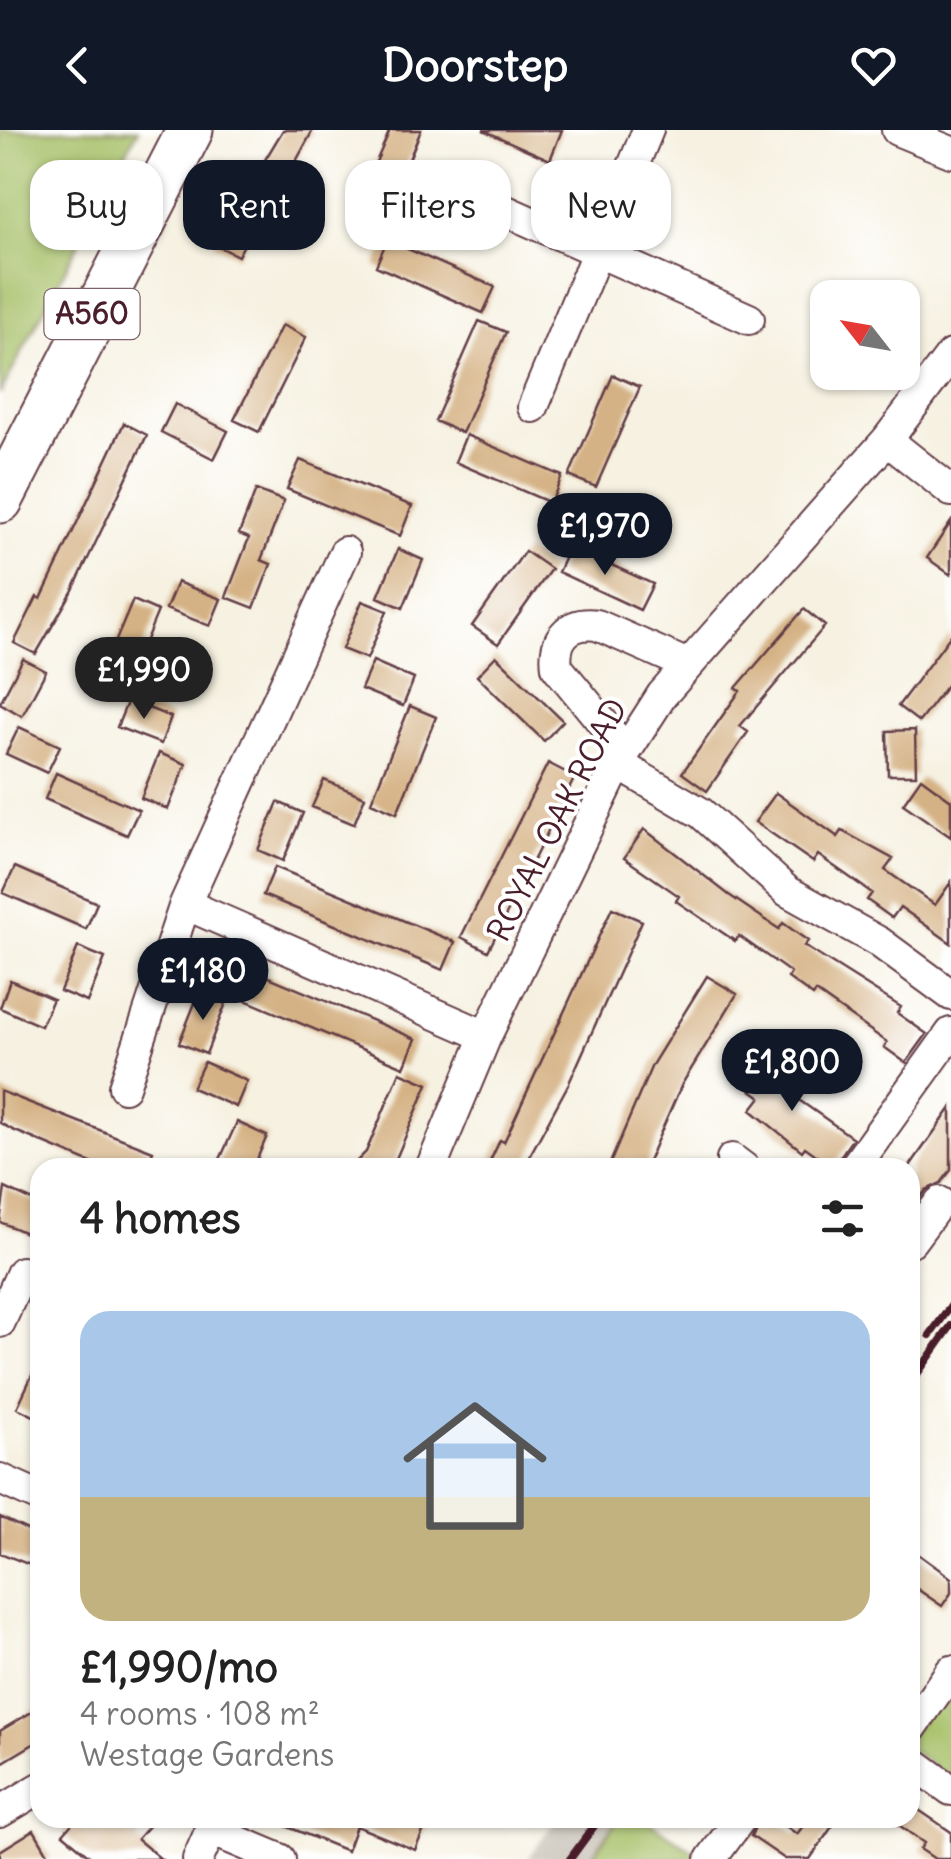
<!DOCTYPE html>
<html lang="en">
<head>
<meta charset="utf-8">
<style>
	body { margin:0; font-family:Delius,sans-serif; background:#f6f6f6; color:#222; height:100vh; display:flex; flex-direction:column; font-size:38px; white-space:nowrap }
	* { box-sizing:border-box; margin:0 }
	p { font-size:32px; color:#767676 }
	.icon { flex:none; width:55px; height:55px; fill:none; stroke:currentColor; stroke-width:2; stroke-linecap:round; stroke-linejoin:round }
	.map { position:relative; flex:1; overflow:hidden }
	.details { position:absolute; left:30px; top:1028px; width:890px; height:670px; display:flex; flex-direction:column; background:#fff; border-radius:30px; box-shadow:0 2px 8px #0004 }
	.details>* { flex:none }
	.banner { position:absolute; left:30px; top:30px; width:892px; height:90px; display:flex; gap:20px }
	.needle { width:65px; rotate:301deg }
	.buttons { position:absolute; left:810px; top:150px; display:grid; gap:20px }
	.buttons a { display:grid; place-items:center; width:110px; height:110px; border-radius:20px; background:#fff; box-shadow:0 2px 8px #0004; font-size:50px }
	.price { position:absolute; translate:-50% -85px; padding:0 22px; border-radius:35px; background:#111827; color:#fff; font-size:32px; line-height:65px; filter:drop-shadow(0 2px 5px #0008) }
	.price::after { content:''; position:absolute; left:50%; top:60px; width:30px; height:22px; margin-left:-15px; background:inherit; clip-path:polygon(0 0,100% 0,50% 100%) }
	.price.current { background:#222; color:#fff }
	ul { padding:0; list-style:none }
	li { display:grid; align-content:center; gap:20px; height:530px; padding:0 50px }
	li span { display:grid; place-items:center; height:310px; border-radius:30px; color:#555 }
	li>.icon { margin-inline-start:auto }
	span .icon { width:180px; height:180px; fill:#fffc; stroke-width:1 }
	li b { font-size:42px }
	h2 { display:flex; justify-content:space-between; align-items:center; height:120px; padding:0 50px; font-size:42px }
	.tag { padding:0 35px; border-radius:30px; background:#fff; box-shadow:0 2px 8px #0004; font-size:35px; line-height:90px }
	.tag.current { background:#111827; color:#fff }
	header { display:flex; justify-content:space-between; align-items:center; height:130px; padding:0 50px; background:#111827; color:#fff; font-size:45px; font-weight:800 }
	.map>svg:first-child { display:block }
	.industrial { fill:#c9c3b8 }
	.green { fill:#a6bf66; stroke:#786f48; stroke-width:2.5 }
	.building { fill:#d5b285 }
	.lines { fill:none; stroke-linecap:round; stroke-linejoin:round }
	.minor-casing { stroke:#643e46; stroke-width:34 }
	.highway-casing { stroke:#643e46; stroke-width:49 }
	.minor { stroke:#fff; stroke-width:30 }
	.highway { stroke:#fff; stroke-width:45 }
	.rail { stroke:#4a1f2b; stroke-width:8 }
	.labels { text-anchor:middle; stroke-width:8; stroke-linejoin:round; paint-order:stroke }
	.shield { fill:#fff; stroke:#80626b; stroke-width:2.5 }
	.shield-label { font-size:30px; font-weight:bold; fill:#4a1f2b }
	.street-label { font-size:32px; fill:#4a1f2b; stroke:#fff }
</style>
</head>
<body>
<header><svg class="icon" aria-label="back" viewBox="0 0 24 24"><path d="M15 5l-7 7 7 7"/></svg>Doorstep<svg class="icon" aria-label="heart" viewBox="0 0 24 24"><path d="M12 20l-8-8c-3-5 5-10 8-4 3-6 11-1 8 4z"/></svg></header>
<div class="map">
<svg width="951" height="1729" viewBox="0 0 951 1729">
	<rect width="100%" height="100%" fill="#fff"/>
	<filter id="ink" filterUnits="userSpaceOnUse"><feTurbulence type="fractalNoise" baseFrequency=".01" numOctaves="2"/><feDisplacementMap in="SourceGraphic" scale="20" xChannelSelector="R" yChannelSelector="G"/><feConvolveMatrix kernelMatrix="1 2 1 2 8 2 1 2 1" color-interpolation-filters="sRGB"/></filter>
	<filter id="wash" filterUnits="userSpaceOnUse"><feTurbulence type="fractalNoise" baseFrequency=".0048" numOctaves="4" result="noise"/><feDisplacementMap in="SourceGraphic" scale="40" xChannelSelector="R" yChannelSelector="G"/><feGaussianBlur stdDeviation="2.25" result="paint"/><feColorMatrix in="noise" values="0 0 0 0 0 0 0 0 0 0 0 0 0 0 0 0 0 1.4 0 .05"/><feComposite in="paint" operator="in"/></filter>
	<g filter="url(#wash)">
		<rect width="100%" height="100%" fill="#f6f1e1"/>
		<!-- industrial -->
		<path class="industrial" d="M557 1688H619L590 1729H528Z"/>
		<!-- green -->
		<path class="green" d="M0 0H138L0 264Z
			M951 1555V1650L910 1619V1604Z
			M619 1688H642L707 1729H590Z"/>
		<g id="blocks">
			<!-- building -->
			<path class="building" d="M283 0H313L276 68 270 65 238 126 214 114Z
				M390 0H421L381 98 352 87Z
				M483 0H562L550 30Z
				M387 110 495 157 483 183 376 136Z
				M479 191 506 202 462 303 435 291Z
				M282 195 306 207 259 302 234 290Z
				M613 245 640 257 596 357 569 346Z
				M175 274 228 301 214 329 161 302Z
				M124 293 147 305 72 462 36 524 14 513 37 467 41 469Z
				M466 305 562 346 551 373 455 332Z
				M300 330 412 376 400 406 287 359Z
				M256 360 284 371 261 430 271 434 254 478 226 467 249 408 239 404Z
				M951 392V445L927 428Z
				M570 416 653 454 640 480 558 442Z
				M398 419 423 430 403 478 378 467Z
				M525 421 551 439 498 514 472 496Z
				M177 452 221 469 210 496 166 479Z
				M133 470 158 481 124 563 98 553Z
				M362 471 387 481 367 529 342 519Z
				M804 479 825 496 740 596 748 602 707 661 682 643 740 561 736 558Z
				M951 505V550L919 592 898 576Z
				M496 526 563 591 544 611 477 546Z
				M23 529 46 541 22 586 0 573Z
				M373 531 414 549 403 576 361 559Z
				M128 570 171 587 161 614 117 597Z
				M410 576 436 587 397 683 371 672Z
				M19 597 60 616 47 643 6 624Z
				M915 600 916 645H888L887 601Z
				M159 623 186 634 168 679 141 668Z
				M548 633 575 647 488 821 461 807Z
				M56 643 139 680 127 705 45 669Z
				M921 648 951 670V707L903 674Z
				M324 650 365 667 354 694 312 677Z
				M776 663 838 707 842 701 893 729 885 740 935 775 951 752V813L900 777 892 788 867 770 872 763 818 725 813 732 755 692Z
				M278 672 303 683 283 731 258 720Z
				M644 699 729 765 779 799 783 793 808 811 804 816 901 877 897 883 927 904 906 933 884 917 887 912 816 862 813 866 788 848 791 843 739 806 735 811 701 788 676 771 679 766 624 728Z
				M15 737 97 773 86 799 3 763Z
				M275 737 455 812 443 840 263 765Z
				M612 778 642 791 569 953 523 1038H487L500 1010 504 1012Z
				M78 817 105 828 87 872 60 861Z
				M231 831 416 909 404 937 219 859Z
				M707 846 737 864 682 954 645 1038H608L652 935Z
				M10 850 53 869 41 896 0 878Z
				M199 863 226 873 206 924 179 913Z
				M756 922 778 937 769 949 853 1008 833 1037 805 1017 802 1021 751 980 761 967 737 950Z
				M204 932 247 951 236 977 192 958Z
				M400 942 428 954 392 1038H350L366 1022Z
				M0 961 153 1021 146 1038H103L13 1000 0 993Z
				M951 978V1040L941 1053 926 1060 910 1081V1036Z
				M237 992 267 1006 253 1038H216Z
				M5 1058 40 1074V1109L0 1092Z
				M40 1228V1289L17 1278Z
				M0 1387 40 1406V1439L0 1423Z
				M910 1418 951 1448V1463L942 1476 910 1454Z
				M40 1577V1610L0 1634V1601Z
				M910 1674 951 1702V1729H935L920 1719 924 1713 889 1688H910Z
				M77 1688H155L137 1709 161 1729H93L63 1704Z
				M266 1688H429L415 1720 356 1696 347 1721Z
				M759 1688H774L797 1704 809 1688H822L833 1695 810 1729H785L751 1706Z
				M34 1700 51 1729H0V1721Z"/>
		</g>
	</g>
	<g filter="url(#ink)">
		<use href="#blocks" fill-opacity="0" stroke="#643e46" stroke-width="2.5"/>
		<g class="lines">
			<defs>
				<path id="minor" d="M897 0 951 22
					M475 67 749 189
					M533 277 648 0
					M887 310 951 361
					M626 621 557 537C553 508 569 491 597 495L688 535
					M618 634 701 683 787 761 879 812 951 865
					M185 774 486 906
					M124 957 185 774 345 422
					M732 1029 744 1038
					M431 1038 486 906 618 634 662 565 887 310 951 225
					M854 1038 951 903
					M911 1111 940 1072
					M0 1192 22 1142
					M0 1349 40 1367
					M910 1600 951 1541
					M910 1630 951 1660
					M0 1682 40 1658
					M211 1700 280 1729
					M198 1729 216 1688
					M711 1729 741 1688"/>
				<path id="highway" d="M0 370 190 0"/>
			</defs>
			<!-- minor casing -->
			<use href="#minor" class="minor-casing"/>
			<!-- highway casing -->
			<use href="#highway" class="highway-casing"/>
			<!-- minor -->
			<use href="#minor" class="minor"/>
			<!-- highway -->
			<use href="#highway" class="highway"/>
			<!-- rail -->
			<path class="rail" d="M930 1205 951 1176
				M910 1254 951 1196
				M570 1729 600 1688"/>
		</g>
	</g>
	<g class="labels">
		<!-- shield labels -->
		<rect class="shield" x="44.5" y="159" width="95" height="50" rx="8"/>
		<g class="shield-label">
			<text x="92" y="194">A560</text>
		</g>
		<!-- street labels -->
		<g class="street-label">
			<text transform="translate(557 690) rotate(-63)" y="11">ROYAL OAK ROAD</text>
		</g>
	</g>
</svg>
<div class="buttons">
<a><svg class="needle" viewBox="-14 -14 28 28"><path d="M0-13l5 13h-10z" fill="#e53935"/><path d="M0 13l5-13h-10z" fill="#767676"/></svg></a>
</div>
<b class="price" style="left:605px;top:448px">£1,970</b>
<b class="price current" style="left:144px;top:592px">£1,990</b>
<b class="price" style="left:203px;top:893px">£1,180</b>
<b class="price" style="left:792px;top:984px">£1,800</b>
<div class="banner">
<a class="tag">Buy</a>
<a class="tag current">Rent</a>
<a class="tag">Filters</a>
<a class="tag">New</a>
</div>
<section class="details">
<h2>4 homes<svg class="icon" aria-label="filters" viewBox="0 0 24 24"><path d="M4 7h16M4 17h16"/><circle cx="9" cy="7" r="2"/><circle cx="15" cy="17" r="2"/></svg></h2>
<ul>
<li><span style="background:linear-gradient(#a9c7e8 60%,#c2b280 0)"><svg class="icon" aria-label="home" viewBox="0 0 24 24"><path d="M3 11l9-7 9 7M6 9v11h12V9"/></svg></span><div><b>£1,990/mo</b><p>4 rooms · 108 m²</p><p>Westage Gardens</p></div></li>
</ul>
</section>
</div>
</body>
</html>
